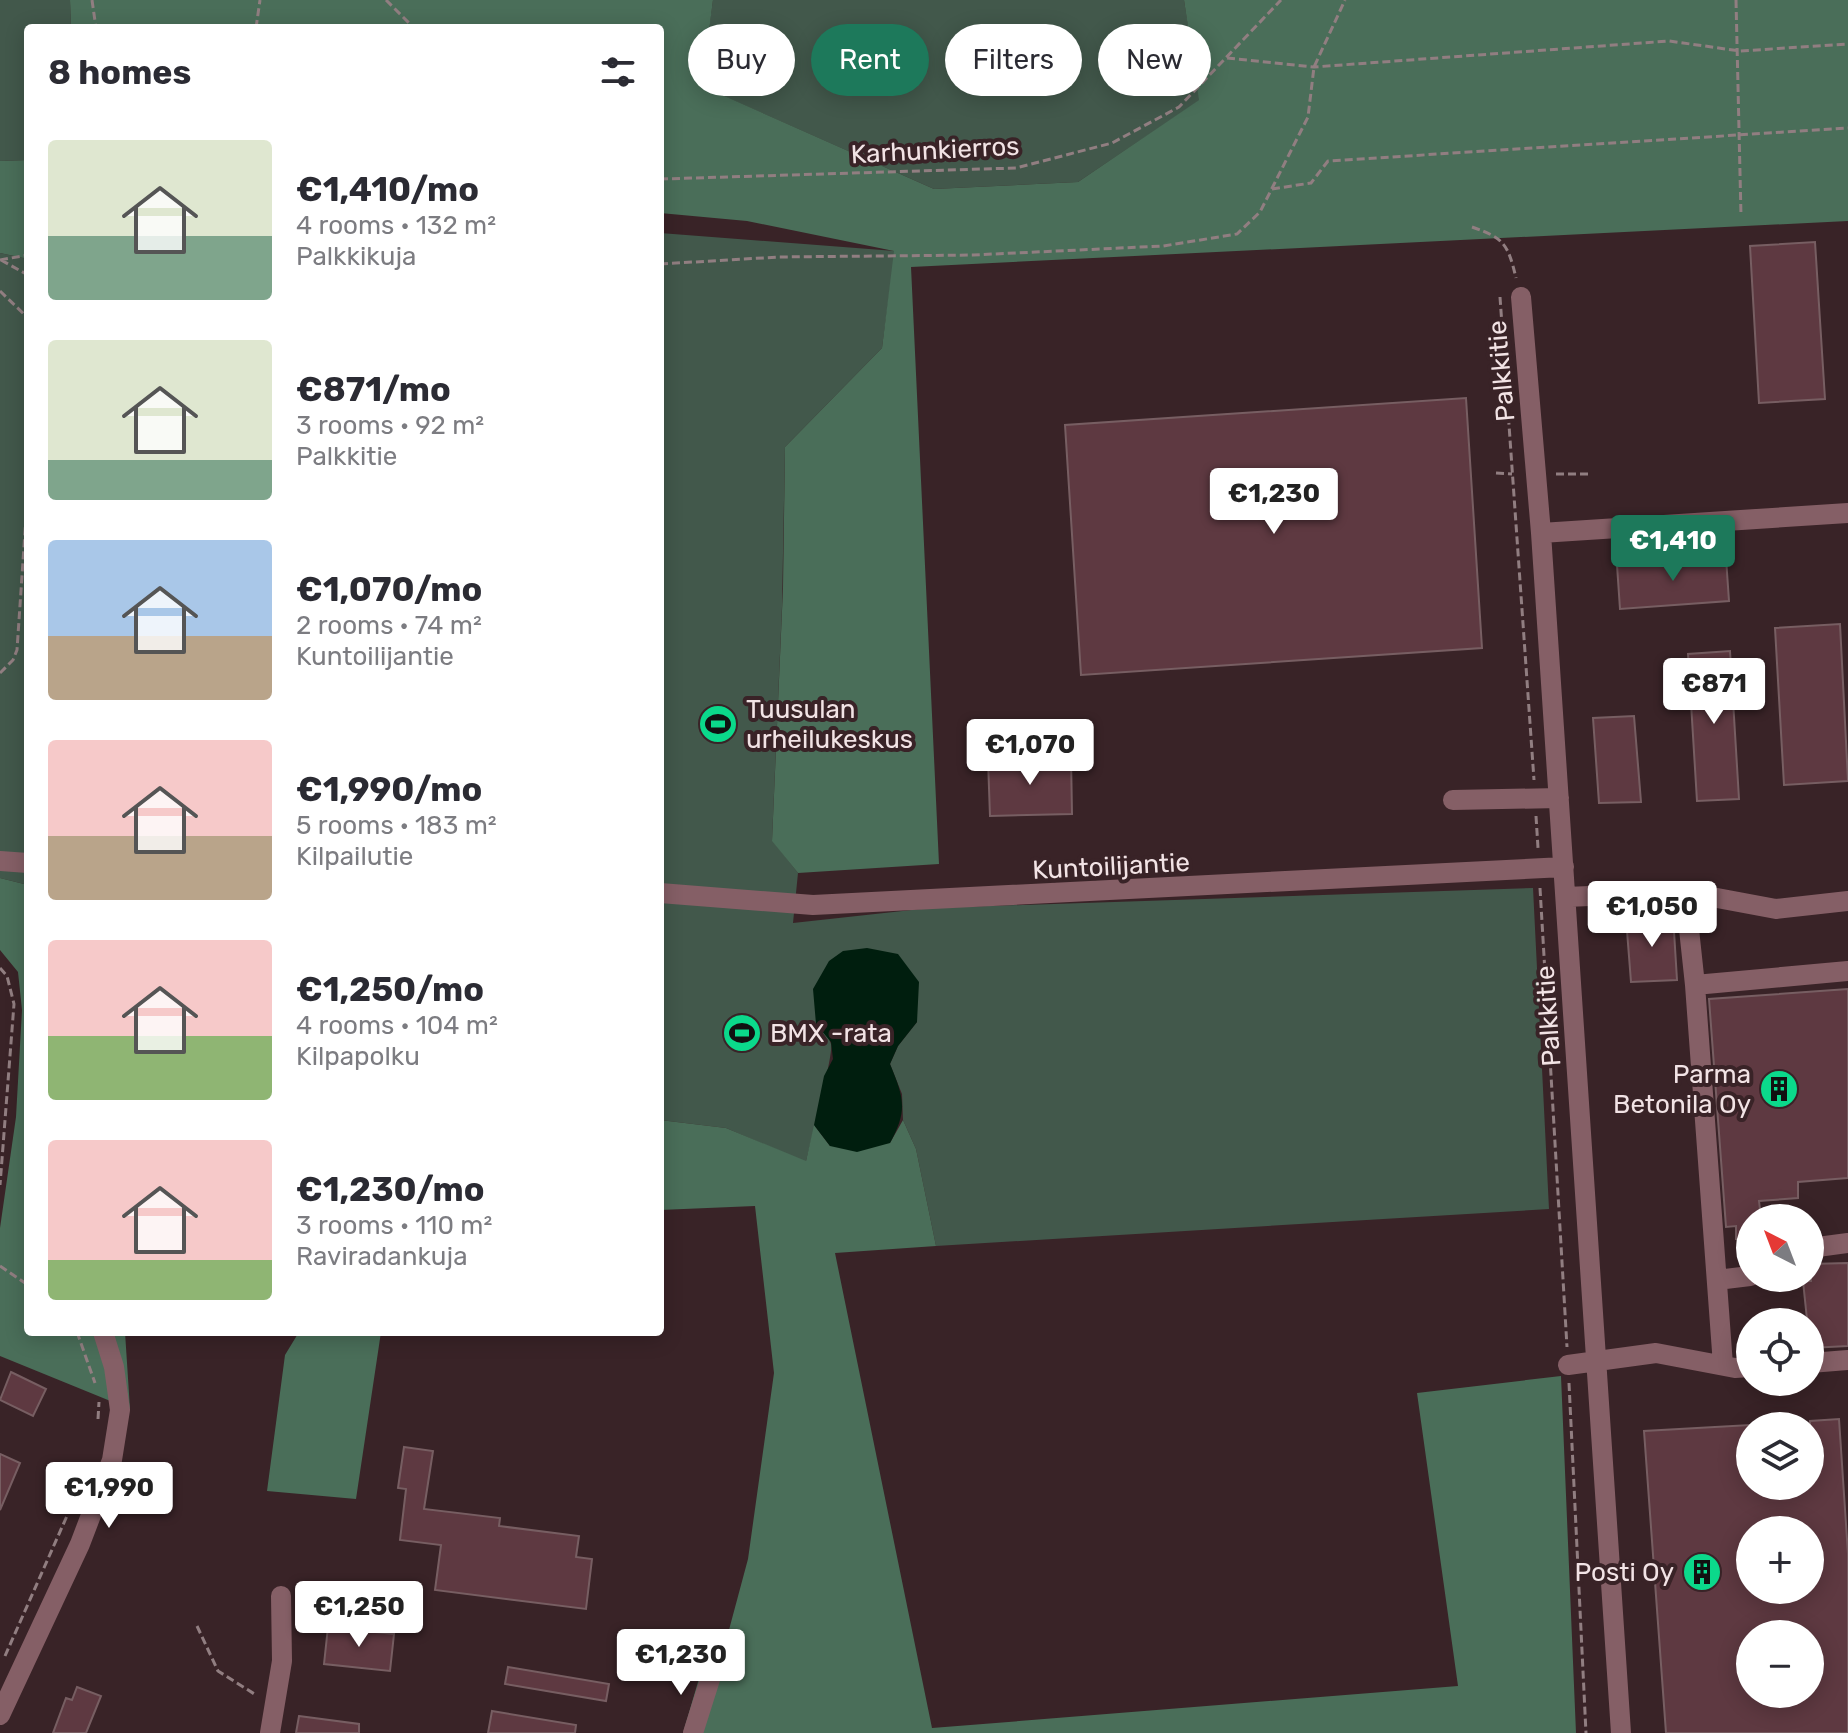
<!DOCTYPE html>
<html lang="en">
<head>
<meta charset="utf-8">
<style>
	body { margin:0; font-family:Rubik,sans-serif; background:#f7f7f7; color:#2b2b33; height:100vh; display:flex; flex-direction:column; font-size:30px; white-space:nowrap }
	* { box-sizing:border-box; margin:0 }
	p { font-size:26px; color:#7c7c81 }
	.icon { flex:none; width:44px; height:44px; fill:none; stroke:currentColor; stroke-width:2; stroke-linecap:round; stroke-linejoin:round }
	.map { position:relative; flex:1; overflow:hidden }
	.drawer { position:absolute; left:24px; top:24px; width:640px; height:1312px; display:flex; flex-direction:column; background:#fff; border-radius:8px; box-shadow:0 4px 20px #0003 }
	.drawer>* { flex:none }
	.banner { position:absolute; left:688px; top:24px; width:760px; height:72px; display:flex; gap:16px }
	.needle { width:52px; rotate:318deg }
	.controls { position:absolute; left:1736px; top:1204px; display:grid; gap:16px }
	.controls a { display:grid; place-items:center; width:88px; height:88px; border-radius:50%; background:#fff; box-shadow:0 4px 20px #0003; font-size:40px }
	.price { position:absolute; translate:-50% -68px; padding:0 18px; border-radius:8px; background:#fff; color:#222; font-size:26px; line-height:52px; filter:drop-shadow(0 2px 4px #0008) }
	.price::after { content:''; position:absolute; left:50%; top:48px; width:24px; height:18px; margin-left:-12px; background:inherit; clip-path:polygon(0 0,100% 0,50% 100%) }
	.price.on { background:#1d795b; color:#fff }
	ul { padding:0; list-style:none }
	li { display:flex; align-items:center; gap:24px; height:200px; padding:0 24px }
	li span { display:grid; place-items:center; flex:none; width:224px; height:160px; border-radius:8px; color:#555 }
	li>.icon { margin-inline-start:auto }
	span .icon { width:96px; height:96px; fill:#fffc; stroke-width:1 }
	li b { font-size:34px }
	h2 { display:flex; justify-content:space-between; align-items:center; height:96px; padding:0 24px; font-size:34px }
	.pill { padding:0 28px; border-radius:36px; background:#fff; box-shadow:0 4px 20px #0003; font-size:28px; line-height:72px }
	.pill.on { background:#1d795b; color:#fff }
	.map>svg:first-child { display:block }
	.green { fill:#42584b }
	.forest { fill:#4a6e59 }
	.water { fill:#001e0e }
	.building { fill:#5e3941; stroke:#775e62; stroke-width:2; fill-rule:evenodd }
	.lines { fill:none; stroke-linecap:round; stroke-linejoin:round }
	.path { stroke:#917e81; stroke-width:3; stroke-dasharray:8 4; stroke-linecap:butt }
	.minor { stroke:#855f66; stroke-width:20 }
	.labels { text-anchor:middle; stroke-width:8; stroke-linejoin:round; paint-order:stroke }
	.street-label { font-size:26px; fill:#f2e3e5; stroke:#392327 }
	.poi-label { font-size:26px; fill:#f2e3e5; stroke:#392327; text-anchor:start }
</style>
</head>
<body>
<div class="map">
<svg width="1848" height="1733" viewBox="0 0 1848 1733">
	<rect width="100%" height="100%" fill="#392327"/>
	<!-- green -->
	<path class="green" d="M0 0H70L71 28H28V160L0 161Z
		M713 0H1184L1200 100 1078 182 934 189 701 86Z
		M660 233 895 251 882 348 785 447 782 607 772 840 798 873 793 923 930 908 1533 888 1549 1209 936 1246 916 1149 903 1120 902 1094 890 1064 898 1046 917 1022 816 1023C821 1029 829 1037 831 1044 834 1053 810 1144 806 1162L726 1128 660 1120Z
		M0 253 28 259V885L0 878Z"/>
	<!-- forest -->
	<path class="forest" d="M70 0H713L702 86 934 189 1078 182 1199 100 1184 0H1848V221L911 267 939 864 798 873 772 841 783 588 785 447 882 348 894 251 747 221 660 213V28H71Z
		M28 160V259L0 253V161Z
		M0 878 28 885V1332H125L130 1409 0 1356V1228L16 1117 22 1010 18 972 0 950Z
		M660 1120 726 1128 806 1161 814 1125 830 1146 890 1143 903 1120 916 1149 936 1246 835 1253 932 1728 1458 1686 1417 1393 1561 1376 1576 1733H683L700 1675 726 1641 748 1559 774 1373 755 1206 660 1210Z
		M299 1332H381L356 1499 267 1491 285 1355Z"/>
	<!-- water -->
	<path class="water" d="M867 948 898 954 919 982 917 1022 898 1046 890 1064C904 1098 908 1110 890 1143L857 1152 830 1146 814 1125 824 1076 833 1059 831 1042 816 1024 813 989 829 961 843 951Z"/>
	<!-- building -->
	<path class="building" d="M1815 242 1825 399 1759 403 1750 246Z
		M1466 398 1482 648 1081 675 1065 425Z
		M1726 558 1729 601 1620 609 1617 565Z
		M1840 624 1848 781 1784 785 1775 628Z
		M1730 651 1739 799 1697 801 1688 654Z
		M1634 716 1641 802 1599 803 1593 718Z
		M1071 757 1072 814 990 816 988 760Z
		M1673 915 1677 980 1631 982 1626 918Z
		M1848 989V1178L1798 1182V1198L1759 1201 1761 1218H1750V1239H1736V1226L1726 1227 1709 999Z
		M1848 1263V1346L1810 1348 1803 1281H1811L1810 1264Z
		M11 1372 46 1389 33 1416 0 1400Z
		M1839 1419 1848 1554V1733H1666L1644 1431 1750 1425V1486H1810V1421ZM1750 1530H1810V1590H1750ZM1750 1634H1810V1694H1750Z
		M404 1447 433 1451 424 1509 500 1518 499 1526 579 1536 576 1557 592 1559 586 1609 435 1590 441 1545 400 1540 406 1489 398 1488Z
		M0 1454 20 1463 0 1510Z
		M328 1627 394 1634 390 1671 324 1664Z
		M508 1667 609 1684 606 1701 505 1684Z
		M77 1687 101 1696 86 1733H53L66 1698 72 1700Z
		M492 1711 576 1725 575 1733H488Z
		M299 1716 359 1724V1733H296Z"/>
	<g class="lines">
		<!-- path -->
		<path class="path" d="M92 0 96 28
			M386 0 414 28
			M1736 0 1741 216
			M256 28 260 0
			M1227 58 1314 67 1669 41 1740 51 1848 44
			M660 179 1016 168 1112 143 1179 107 1281 0
			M1272 189 1311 183 1328 161 1848 128
			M1472 227C1504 238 1508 244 1516 278
			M0 260 28 255
			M1 260 28 275
			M660 264 779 257 973 255 1163 246 1237 234 1260 212 1308 117 1314 67 1345 0
			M0 291 28 318
			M1500 297 1534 780
			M1496 473 1512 474
			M1556 474H1588
			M0 673 13 660 17 650 28 487
			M1536 816 1538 848
			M1540 888 1567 1347
			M0 968 7 976 14 1004 0 1185
			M0 1266 28 1285
			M77 1332 95 1383
			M1569 1383 1586 1733
			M98 1419 99 1402
			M197 1626 218 1671 256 1695
			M5 1656 78 1491"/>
		<!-- minor -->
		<path class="minor" d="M1521 297 1541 533 1621 1733
			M1541 533 1848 513
			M1453 800 1559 798
			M0 861 28 863
			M1685 892 1776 909 1848 901
			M660 893 813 905 1564 867
			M1566 897 1685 892 1695 985 1848 971
			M1695 985 1723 1365
			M1810 1248 1848 1243
			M1717 1280 1750 1276
			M1810 1363 1848 1360
			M1568 1365 1656 1353 1735 1368 1750 1367
			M0 1715 80 1544 112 1460 120 1410 114 1367 103 1332
			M270 1733 282 1661 281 1596
			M693 1733 712 1673"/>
	</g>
	<!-- icons -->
	<defs>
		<symbol id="stadium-disc" viewBox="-11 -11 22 22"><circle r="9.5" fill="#0bd98b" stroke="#392327"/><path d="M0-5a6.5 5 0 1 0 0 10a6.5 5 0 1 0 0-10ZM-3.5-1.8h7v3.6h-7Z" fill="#111"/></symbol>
		<symbol id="building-disc" viewBox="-11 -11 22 22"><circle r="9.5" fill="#0bd98b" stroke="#392327"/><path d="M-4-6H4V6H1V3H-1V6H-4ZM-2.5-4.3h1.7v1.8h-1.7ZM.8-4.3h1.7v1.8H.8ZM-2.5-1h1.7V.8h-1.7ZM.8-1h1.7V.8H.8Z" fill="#111"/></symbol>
	</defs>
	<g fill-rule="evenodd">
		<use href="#stadium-disc" x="696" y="702" width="44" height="44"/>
		<use href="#stadium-disc" x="720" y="1011" width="44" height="44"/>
		<use href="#building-disc" x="1757" y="1067" width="44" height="44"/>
		<use href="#building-disc" x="1680" y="1550" width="44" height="44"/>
	</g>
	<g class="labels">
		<!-- street labels -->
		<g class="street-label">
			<text transform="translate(935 150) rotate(-3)" y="9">Karhunkierros</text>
			<text transform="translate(1501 371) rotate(-95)" y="9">Palkkitie</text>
			<text transform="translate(1111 866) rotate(-3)" y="9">Kuntoilijantie</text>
			<text transform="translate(1548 1016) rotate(-94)" y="9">Palkkitie</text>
		</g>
		<!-- poi labels -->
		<g class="poi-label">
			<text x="746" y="718">Tuusulan<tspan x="746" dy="30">urheilukeskus</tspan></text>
			<text x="770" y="1042">BMX -rata</text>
			<text x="1751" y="1083" text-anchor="end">Parma<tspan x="1751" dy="30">Betonila Oy</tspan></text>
			<text x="1674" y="1581" text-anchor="end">Posti Oy</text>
		</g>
	</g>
</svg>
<div class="controls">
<a><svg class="needle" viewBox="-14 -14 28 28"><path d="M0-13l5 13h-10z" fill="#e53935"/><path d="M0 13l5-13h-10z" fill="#7c7c81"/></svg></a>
<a><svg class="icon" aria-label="locate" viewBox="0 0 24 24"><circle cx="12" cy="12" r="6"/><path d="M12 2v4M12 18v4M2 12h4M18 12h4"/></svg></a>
<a><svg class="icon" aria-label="layers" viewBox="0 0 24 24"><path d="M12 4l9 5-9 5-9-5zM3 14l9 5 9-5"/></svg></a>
<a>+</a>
<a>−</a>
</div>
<b class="price" style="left:1274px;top:536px">€1,230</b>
<b class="price on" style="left:1673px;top:583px">€1,410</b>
<b class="price" style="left:1714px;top:726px">€871</b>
<b class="price" style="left:1030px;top:787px">€1,070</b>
<b class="price" style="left:1652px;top:949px">€1,050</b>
<b class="price" style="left:109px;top:1530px">€1,990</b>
<b class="price" style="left:359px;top:1649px">€1,250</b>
<b class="price" style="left:681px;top:1697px">€1,230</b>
<div class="banner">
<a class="pill">Buy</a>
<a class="pill on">Rent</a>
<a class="pill">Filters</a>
<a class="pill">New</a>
</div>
<section class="drawer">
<h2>8 homes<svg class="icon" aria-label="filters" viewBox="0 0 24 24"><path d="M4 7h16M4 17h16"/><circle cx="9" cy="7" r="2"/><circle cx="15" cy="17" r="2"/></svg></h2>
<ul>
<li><span style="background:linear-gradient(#dfe7d0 60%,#7fa58c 0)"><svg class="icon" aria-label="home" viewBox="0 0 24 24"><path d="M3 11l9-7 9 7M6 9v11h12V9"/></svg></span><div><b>€1,410/mo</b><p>4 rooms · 132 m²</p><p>Palkkikuja</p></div></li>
<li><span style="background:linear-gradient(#dfe7d0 75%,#7fa58c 0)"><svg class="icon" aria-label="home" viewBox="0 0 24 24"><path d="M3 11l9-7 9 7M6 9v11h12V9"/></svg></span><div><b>€871/mo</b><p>3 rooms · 92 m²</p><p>Palkkitie</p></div></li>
<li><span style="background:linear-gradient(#a9c7e8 60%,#b9a48a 0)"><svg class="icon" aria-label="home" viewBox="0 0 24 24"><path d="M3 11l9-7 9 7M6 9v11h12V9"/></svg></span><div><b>€1,070/mo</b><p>2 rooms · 74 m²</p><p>Kuntoilijantie</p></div></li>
<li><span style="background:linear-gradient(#f6c9c9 60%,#b9a48a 0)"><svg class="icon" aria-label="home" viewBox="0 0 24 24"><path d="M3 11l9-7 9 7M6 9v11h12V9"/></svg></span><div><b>€1,990/mo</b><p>5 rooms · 183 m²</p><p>Kilpailutie</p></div></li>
<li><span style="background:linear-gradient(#f6c9c9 60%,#8fb573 0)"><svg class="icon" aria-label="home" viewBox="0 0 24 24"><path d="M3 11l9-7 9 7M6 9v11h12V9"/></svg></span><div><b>€1,250/mo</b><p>4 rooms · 104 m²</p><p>Kilpapolku</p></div></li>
<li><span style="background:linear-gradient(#f6c9c9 75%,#8fb573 0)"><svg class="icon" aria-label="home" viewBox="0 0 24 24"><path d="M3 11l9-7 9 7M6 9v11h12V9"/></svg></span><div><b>€1,230/mo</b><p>3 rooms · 110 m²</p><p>Raviradankuja</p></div></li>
</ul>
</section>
</div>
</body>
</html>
